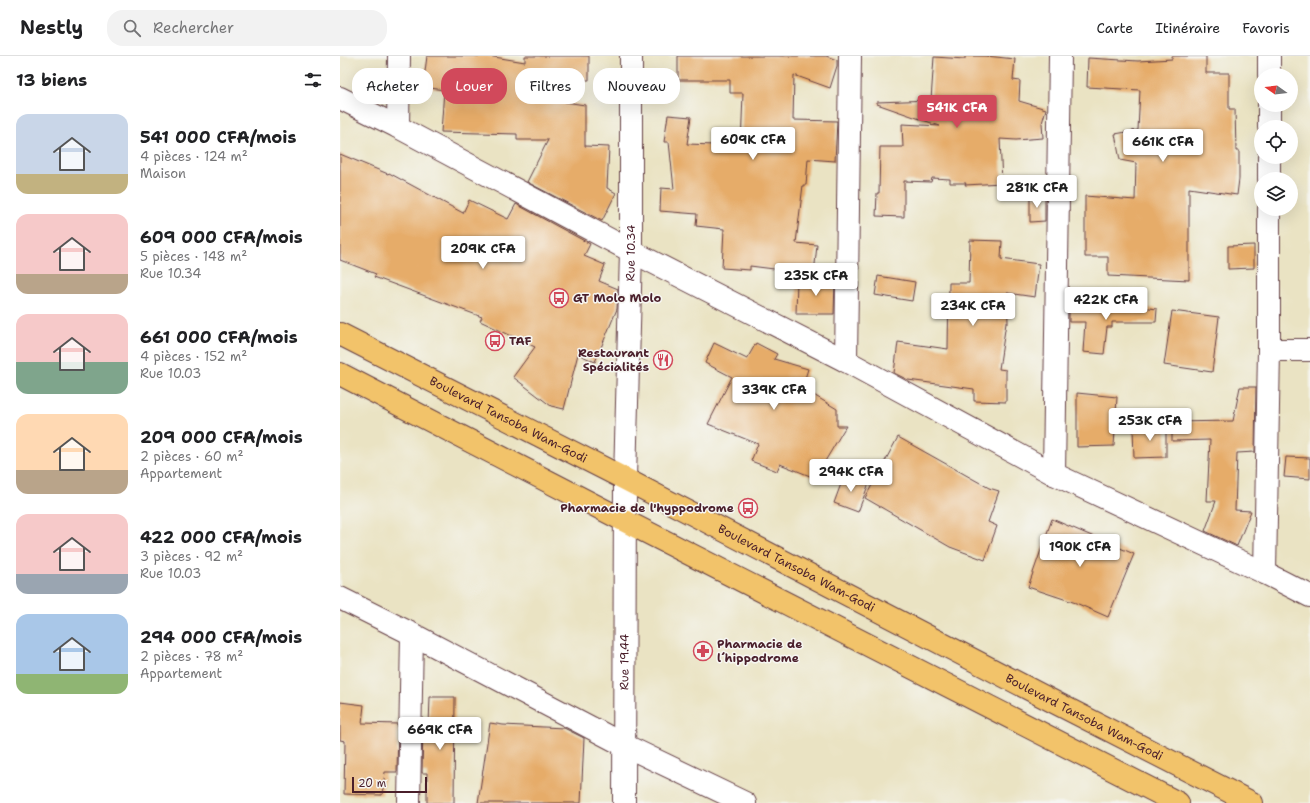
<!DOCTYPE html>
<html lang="fr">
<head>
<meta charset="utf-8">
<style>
	body { margin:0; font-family:"Shantell Sans",sans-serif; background:#f2f2f2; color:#202124; height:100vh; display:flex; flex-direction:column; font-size:15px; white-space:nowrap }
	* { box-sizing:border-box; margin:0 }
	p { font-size:13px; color:#757577 }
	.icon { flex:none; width:22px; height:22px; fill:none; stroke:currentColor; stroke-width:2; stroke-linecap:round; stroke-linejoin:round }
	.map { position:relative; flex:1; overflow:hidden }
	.details { display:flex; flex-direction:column; background:#fff; width:340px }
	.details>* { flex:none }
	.banner { position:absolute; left:12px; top:12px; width:380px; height:36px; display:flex; gap:8px }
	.needle { width:26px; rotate:284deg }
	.tools { position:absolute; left:914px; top:12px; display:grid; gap:8px }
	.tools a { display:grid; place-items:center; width:44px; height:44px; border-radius:50%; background:#fff; box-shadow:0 4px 16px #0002; font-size:20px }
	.scale { position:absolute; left:12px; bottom:10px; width:75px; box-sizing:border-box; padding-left:4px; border:2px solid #4a1f2b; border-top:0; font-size:11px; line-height:14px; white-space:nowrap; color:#4a1f2b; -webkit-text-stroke:3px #f6f6f2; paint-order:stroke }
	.price { position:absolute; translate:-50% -34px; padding:0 9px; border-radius:4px; background:#fff; color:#222; font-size:13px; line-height:26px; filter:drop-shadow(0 1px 2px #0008) }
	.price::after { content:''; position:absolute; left:50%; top:24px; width:12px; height:9px; margin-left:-6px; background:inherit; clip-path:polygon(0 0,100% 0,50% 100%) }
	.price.current { background:#d1495b; color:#fff }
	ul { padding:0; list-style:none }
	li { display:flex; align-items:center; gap:12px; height:100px; padding:0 16px }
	li span { display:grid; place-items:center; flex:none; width:112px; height:80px; border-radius:12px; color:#555 }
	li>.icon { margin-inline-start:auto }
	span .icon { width:48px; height:48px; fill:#fffc; stroke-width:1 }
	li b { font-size:17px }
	h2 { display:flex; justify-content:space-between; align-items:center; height:48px; padding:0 16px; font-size:17px }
	.tag { padding:0 14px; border-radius:16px; background:#fff; box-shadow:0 4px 16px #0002; font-size:14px; line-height:36px }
	.tag.current { background:#d1495b; color:#fff }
	header { display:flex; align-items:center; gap:24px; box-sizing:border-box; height:56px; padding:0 20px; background:#fff; border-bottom:1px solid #e0e0e0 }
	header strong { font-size:19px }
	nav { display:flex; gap:22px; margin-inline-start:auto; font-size:14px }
	.search { width:280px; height:36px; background:#f2f2f2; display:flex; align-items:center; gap:10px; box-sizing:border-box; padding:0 14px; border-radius:16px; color:#757577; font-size:15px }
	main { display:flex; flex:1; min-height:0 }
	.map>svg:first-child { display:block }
	.building { fill:#e6ac69 }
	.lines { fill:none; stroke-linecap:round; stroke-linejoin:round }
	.minor-casing { stroke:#623c42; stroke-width:24 }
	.major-casing { stroke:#623c42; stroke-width:24 }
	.minor { stroke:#fff; stroke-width:22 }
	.major { stroke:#f2c36a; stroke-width:22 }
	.labels { text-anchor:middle; stroke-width:3; stroke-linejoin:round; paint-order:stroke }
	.street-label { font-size:12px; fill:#4a1f2b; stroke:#f6f6f2 }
	.poi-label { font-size:12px; font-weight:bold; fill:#4a1f2b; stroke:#f6f6f2; text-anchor:start }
</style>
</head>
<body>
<header>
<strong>Nestly</strong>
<div class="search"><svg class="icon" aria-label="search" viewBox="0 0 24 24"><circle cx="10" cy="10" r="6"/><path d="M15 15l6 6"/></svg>Rechercher</div>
<nav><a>Carte</a><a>Itinéraire</a><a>Favoris</a></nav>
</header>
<main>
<section class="details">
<h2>13 biens<svg class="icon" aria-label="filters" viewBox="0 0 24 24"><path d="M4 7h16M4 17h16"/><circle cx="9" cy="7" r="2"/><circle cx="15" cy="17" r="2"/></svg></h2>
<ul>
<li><span style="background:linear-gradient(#c9d6e8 75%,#c2b280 0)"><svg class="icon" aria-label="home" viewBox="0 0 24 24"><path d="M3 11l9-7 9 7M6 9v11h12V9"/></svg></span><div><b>541 000 CFA/mois</b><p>4 pièces · 124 m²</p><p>Maison</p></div></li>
<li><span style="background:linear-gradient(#f6c9c9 75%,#b9a48a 0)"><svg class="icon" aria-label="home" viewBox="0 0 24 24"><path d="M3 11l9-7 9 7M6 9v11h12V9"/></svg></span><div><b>609 000 CFA/mois</b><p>5 pièces · 148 m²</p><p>Rue 10.34</p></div></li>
<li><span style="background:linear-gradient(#f6c9c9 60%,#7fa58c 0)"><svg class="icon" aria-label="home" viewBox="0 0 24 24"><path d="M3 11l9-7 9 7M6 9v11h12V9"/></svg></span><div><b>661 000 CFA/mois</b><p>4 pièces · 152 m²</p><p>Rue 10.03</p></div></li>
<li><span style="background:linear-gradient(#ffd9b3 70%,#b9a48a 0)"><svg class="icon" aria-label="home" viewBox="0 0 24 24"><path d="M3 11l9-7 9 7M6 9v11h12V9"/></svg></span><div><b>209 000 CFA/mois</b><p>2 pièces · 60 m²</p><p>Appartement</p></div></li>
<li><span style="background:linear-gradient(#f6c9c9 75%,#9aa5b1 0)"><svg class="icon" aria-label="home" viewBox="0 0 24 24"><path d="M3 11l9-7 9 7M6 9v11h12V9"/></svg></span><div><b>422 000 CFA/mois</b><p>3 pièces · 92 m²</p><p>Rue 10.03</p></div></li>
<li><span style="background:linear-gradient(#a9c7e8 75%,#8fb573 0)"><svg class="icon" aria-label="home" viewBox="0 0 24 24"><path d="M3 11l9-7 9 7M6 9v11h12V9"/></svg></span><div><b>294 000 CFA/mois</b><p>2 pièces · 78 m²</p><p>Appartement</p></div></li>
</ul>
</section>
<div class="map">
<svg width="970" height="747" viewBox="0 0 970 747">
	<rect width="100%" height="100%" fill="#f6f6f2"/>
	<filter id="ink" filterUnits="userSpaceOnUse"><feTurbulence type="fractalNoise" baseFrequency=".025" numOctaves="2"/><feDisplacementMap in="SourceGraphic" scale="8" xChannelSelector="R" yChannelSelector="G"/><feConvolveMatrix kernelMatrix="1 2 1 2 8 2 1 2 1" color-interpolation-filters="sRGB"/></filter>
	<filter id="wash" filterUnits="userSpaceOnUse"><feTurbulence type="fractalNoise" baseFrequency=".012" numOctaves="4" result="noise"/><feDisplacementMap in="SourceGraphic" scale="16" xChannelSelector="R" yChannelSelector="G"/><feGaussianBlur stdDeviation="0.9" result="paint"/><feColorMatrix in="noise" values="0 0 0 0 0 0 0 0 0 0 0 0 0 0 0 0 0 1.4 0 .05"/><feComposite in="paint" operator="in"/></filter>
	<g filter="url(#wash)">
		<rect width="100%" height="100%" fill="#eae3c3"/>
		<g id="blocks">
			<!-- building -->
			<path class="building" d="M87 0H148L185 6V0H249V24H226L225 46 245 49V90L269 91 267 132 276 137 262 165 187 126 208 84H177V78L101 76 104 34 83 31Z
				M338 0H486L497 4V10L490 32 454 19 453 64 497 65 495 105 468 103 466 129H463L456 187 477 189 474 218 410 210V214L382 212 384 173 356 170 357 158 320 155 321 132 334 133 329 86H324L328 59 351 61 347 88 401 90 403 37H390V24H338Z
				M625 0H646L675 3 673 24 680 25 679 45 706 53 702 67 703 82 676 84 660 83 662 127 625 129 626 127H610V123L592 122 591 126 564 125V161L536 160 537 137H539L540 91H563L562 68 600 70 537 48V46L591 44 594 1 625 3Z
				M832 0H866V17H889V53H895L896 95H899V123L897 139 849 132V224L768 220V201H745V140L795 144 796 107 780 104 775 78 798 74 800 34 747 31 748 2 798 5 832 3Z
				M0 98 48 118 49 117 123 157 129 144 168 163 176 148 250 188 244 200 265 209 259 225 278 233 277 253 255 306 238 298 224 353 211 350 173 321 195 291 140 265 142 261 34 221 36 218 0 204Z
				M690 140H705V165L690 166Z
				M630 184 662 185 661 203 699 208 695 241 667 237 668 267H666L659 313 666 314V346L634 345V333L568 324 554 317 558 286 608 293 609 227H629Z
				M914 189V212L888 213V190Z
				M538 220 575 226 572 245 535 239Z
				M457 224H495L494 258H456Z
				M771 247 817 253 816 266H772V271H767L764 298 743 296 745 266H729V249Z
				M832 255 879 261 872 316 824 309Z
				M374 287 407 303 416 287 437 298 434 303 468 313 462 332 497 353V370H506L475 422 440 408 437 415 411 405 418 388 368 368 392 321 365 307Z
				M900 331H916L915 396 897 397 895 454 911 455 897 490 865 475 876 445H867L870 384 832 385V366L893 365Z
				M737 337 777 341 774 390 737 391Z
				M826 371V401L794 402 793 372Z
				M558 381 649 432 659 435 648 466 657 470 645 504 610 491 525 442Z
				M946 401 970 402V423L944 421Z
				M505 417 529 427 518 456 494 447Z
				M712 463 794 498 768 561 736 547 688 531Z
				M90 641H115L114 747H87V717H82L83 669H89Z
				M0 646 24 649 22 667 58 668 57 716H45L42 739 4 738 5 685 0 684Z
				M150 667 163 669 224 672 244 682 241 747H138Z"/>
		</g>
	</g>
	<g filter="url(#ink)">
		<use href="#blocks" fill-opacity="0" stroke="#623c42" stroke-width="1"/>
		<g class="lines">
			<defs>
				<g id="minor">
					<path d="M929 0V19"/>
					<path d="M0 42 58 71 291 195 506 305 714 418 925 517 970 540"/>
					<path d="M929 49V71"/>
					<path d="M58 71 59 0"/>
					<path d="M929 101V123"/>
					<path d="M929 294H970"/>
					<path d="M506 305 510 0"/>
					<path d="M714 418 720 0"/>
					<path d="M925 517 929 294V153"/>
					<path d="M0 542 72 578 284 689 405 747"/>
					<path d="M69 747 72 578"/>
					<path id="s1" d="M284 747 285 423 291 195V0"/>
				</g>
				<g id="major">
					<path id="s2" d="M0 278 285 423 716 647 912 747"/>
					<path d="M0 318 285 465 838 747"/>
				</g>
			</defs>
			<!-- minor casing -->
			<use href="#minor" class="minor-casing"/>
			<!-- major casing -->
			<use href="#major" class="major-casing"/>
			<!-- minor -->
			<use href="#minor" class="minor"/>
			<!-- major -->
			<use href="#major" class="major"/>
		</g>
	</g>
	<!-- icons -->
	<defs>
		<symbol id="bus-ring" viewBox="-11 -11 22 22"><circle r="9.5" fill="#f6f6f2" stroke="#d1495b" stroke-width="1.5"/><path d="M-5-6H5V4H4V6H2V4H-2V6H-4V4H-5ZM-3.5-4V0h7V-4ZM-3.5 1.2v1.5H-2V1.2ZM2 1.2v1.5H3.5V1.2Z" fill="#d1495b"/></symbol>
		<symbol id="restaurant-ring" viewBox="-11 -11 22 22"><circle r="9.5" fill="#f6f6f2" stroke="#d1495b" stroke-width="1.5"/><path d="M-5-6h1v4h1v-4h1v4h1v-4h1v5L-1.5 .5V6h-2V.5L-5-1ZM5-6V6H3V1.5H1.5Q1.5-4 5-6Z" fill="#d1495b"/></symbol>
		<symbol id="pharmacy-ring" viewBox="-11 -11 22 22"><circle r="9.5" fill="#f6f6f2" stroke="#d1495b" stroke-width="1.5"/><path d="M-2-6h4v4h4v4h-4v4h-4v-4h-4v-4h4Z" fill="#d1495b"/></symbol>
	</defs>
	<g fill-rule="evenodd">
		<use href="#bus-ring" x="208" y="231" width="22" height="22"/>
		<use href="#bus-ring" x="144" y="274" width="22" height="22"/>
		<use href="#restaurant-ring" x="312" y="293" width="22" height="22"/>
		<use href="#bus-ring" x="397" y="441" width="22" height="22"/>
		<use href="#pharmacy-ring" x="352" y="584" width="22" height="22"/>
	</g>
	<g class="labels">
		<!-- street labels -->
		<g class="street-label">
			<text dy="4" stroke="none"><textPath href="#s1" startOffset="550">Rue 10.34</textPath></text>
			<text dy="4" stroke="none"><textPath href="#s2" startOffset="189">Boulevard Tansoba Wam-Godi</textPath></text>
			<text dy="4" stroke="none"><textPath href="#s2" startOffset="513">Boulevard Tansoba Wam-Godi</textPath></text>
			<text dy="4" stroke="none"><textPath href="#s1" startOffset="141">Rue 19.44</textPath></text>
			<text dy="4" stroke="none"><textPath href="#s2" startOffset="837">Boulevard Tansoba Wam-Godi</textPath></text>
		</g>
		<!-- poi labels -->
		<g class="poi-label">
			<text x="233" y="246">GT Molo Molo</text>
			<text x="169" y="289">TAF</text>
			<text x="309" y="301" text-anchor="end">Restaurant<tspan x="309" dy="14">Spécialités</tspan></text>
			<text x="394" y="456" text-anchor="end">Pharmacie de l'hyppodrome</text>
			<text x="377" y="592">Pharmacie de<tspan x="377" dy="14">l´hippodrome</tspan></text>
		</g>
	</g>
</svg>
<div class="tools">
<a><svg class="needle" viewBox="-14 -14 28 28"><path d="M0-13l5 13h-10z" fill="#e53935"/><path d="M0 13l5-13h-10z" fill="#757577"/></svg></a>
<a><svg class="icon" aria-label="locate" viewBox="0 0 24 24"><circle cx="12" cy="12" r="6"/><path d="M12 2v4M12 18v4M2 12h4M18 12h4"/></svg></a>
<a><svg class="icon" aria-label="layers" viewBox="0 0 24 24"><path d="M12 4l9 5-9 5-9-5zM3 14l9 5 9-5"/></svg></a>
</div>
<div class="scale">20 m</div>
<b class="price current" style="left:617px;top:73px">541K CFA</b>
<b class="price" style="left:413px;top:105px">609K CFA</b>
<b class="price" style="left:823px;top:107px">661K CFA</b>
<b class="price" style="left:697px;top:153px">281K CFA</b>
<b class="price" style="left:143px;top:214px">209K CFA</b>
<b class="price" style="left:476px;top:241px">235K CFA</b>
<b class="price" style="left:766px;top:265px">422K CFA</b>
<b class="price" style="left:633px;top:271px">234K CFA</b>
<b class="price" style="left:434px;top:355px">339K CFA</b>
<b class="price" style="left:810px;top:386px">253K CFA</b>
<b class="price" style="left:511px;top:437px">294K CFA</b>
<b class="price" style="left:740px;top:512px">190K CFA</b>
<b class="price" style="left:100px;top:695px">669K CFA</b>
<div class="banner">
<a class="tag">Acheter</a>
<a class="tag current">Louer</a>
<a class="tag">Filtres</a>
<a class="tag">Nouveau</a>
</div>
</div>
</main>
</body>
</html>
